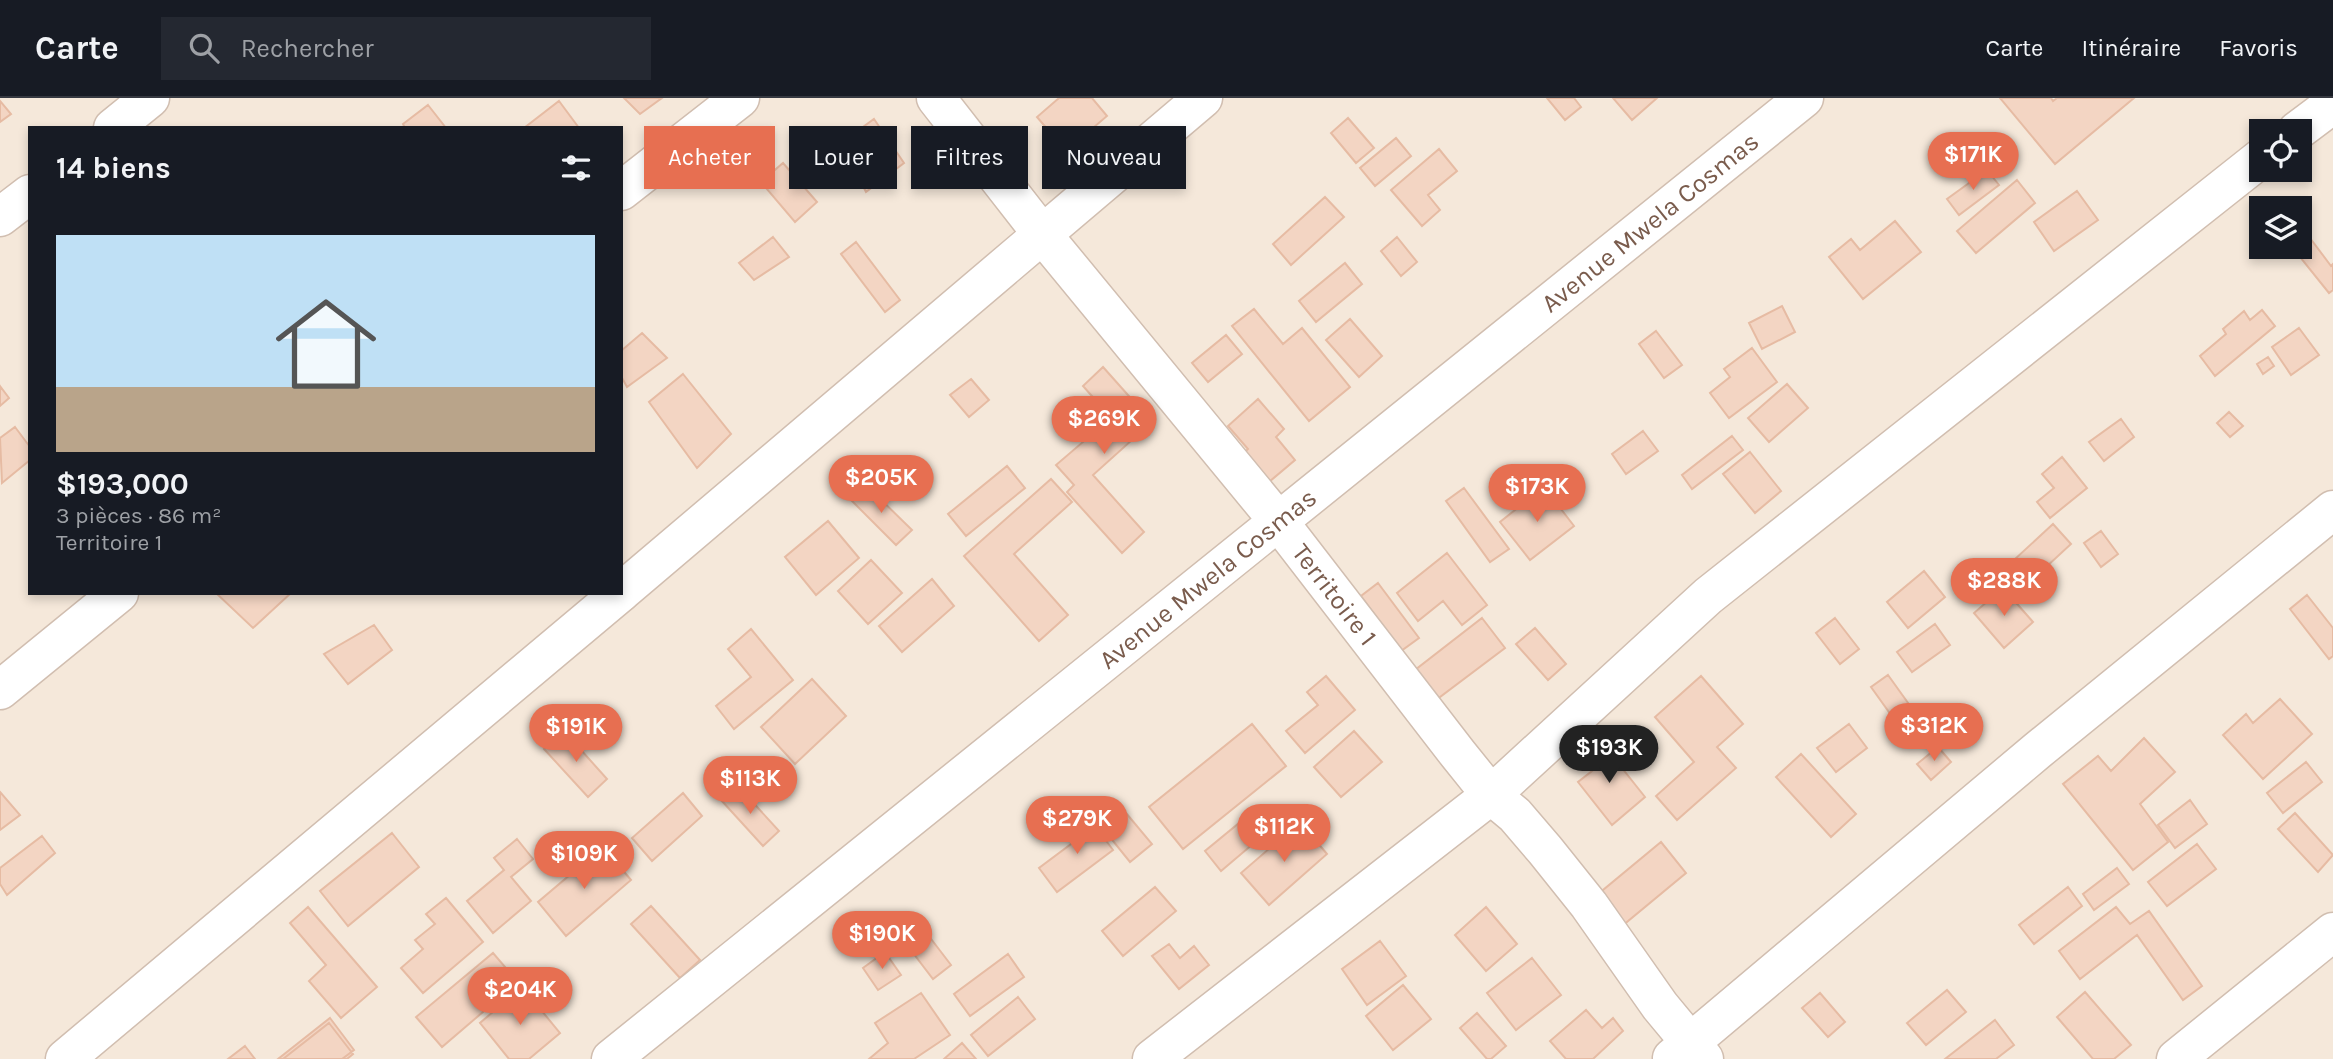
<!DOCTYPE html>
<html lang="fr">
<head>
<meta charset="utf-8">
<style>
	body { margin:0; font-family:Karla,sans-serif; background:#242831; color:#f1f3f6; height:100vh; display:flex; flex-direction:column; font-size:26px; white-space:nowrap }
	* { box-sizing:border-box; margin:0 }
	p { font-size:23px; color:#9ea1a6 }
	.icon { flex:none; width:38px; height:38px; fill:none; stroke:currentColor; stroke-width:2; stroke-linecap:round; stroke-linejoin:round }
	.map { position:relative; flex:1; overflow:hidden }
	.sheet { position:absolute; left:28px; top:28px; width:595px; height:469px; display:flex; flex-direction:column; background:#171b24; border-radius:0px; box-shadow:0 4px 10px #0003 }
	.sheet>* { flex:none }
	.banner { position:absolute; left:644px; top:28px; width:665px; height:63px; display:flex; gap:14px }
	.controls { position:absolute; left:2249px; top:21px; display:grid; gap:14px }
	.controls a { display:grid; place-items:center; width:63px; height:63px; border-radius:0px; background:#171b24; box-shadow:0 4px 10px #0003; font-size:35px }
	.price { position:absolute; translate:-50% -60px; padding:0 16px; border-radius:24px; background:#e76f51; color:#fff; font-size:23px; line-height:46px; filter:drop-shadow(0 2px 4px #0008) }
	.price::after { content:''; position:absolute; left:50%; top:42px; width:21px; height:16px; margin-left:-10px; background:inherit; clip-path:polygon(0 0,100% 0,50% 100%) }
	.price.current { background:#222; color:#fff }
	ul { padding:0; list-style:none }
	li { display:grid; align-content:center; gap:14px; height:371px; padding:0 28px }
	li span { display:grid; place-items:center; height:217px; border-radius:0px; color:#555 }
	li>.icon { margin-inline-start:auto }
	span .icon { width:126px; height:126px; fill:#fffc; stroke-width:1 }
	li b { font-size:30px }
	h2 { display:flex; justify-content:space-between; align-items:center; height:84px; padding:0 28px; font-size:30px }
	.tag { padding:0 24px; border-radius:0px; background:#171b24; box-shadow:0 4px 10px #0003; font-size:24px; line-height:63px }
	.tag.current { background:#e76f51; color:#fff }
	header { display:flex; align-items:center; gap:42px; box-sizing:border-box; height:98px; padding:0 35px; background:#171b24; border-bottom:2px solid #363941 }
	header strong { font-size:33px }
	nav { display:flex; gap:38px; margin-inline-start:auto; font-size:24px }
	.search { width:490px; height:63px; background:#242831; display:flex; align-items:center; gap:18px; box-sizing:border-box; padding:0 24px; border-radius:0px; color:#9ea1a6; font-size:26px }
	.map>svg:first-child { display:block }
	.residential { fill:#f5e8da; fill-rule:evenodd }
	.building { fill:#f3d5c3; stroke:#e6bba3; stroke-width:2 }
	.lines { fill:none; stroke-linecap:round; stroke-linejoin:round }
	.minor-casing { stroke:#d1beb0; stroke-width:41 }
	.minor { stroke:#fff; stroke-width:38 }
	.labels { text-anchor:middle; stroke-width:5; stroke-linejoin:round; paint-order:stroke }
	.street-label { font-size:26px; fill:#7a5c4d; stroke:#fffaf3 }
</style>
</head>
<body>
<header>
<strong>Carte</strong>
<div class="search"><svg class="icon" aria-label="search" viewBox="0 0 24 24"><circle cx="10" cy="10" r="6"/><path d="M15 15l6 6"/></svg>Rechercher</div>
<nav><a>Carte</a><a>Itinéraire</a><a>Favoris</a></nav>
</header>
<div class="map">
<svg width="2333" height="961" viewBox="0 0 2333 961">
	<rect width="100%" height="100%" fill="#fdf6ec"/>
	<!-- residential -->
	<path class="residential" d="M0 0H2333V961H0ZM30 30H621V495H30ZM2261 33H2300V72H2261ZM2261 110H2300V149H2261Z"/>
	<!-- building -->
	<path class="building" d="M624 0H662L640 16Z
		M1059 0H1092L1107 18 1066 53 1037 19Z
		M1547 0H1574L1581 9 1565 22Z
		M1613 0H1657L1632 22Z
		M2000 0H2051L2053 3 2057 0H2134L2055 66Z
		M0 3 11 16 0 24Z
		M559 3 579 30H524Z
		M428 7 446 30H405L403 26Z
		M1348 20 1374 50 1356 65 1331 35Z
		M874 21 904 65 866 94 841 45Z
		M1396 40 1411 58 1375 88 1360 70Z
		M1439 51 1457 73 1428 97 1440 112 1422 128 1391 92Z
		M783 65 817 104 795 124 761 84Z
		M1987 72 1999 87 1959 117 1947 101Z
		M2017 82 2035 105 1976 155 1957 133Z
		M2077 93 2098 122 2054 153 2034 124Z
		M1325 99 1344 119 1291 167 1273 146Z
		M1895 123 1921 154 1863 201 1829 159 1851 141 1860 152Z
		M2301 128 2331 168 2333 166V192L2329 195 2292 149H2300Z
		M773 139 789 159 754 182 739 165Z
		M1397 139 1417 164 1401 178 1381 153Z
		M856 144 900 202 885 214 841 156Z
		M1345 165 1362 186 1316 224 1299 203Z
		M1782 208 1795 234 1762 251 1749 225Z
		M1254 211 1283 246 1302 230 1350 289 1309 323 1232 228Z
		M2262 212 2275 228 2215 278 2200 258 2226 236 2223 231 2244 213 2250 222Z
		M1350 221 1382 258 1359 279 1326 242Z
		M2299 230 2319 257 2291 277 2272 249Z
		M1656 233 1682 267 1664 280 1639 246Z
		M642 235 667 260 627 289 621 278V253Z
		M1226 237 1242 256 1208 284 1192 265Z
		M1752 250 1777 284 1729 320 1710 295 1730 279 1724 271Z
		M2268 259 2274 268 2263 276 2257 266Z
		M1103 269 1152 324 1093 377 1144 434 1122 455 1067 394 1074 387 1056 367 1083 344 1071 330 1099 306 1083 288Z
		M683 276 731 336 697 370 649 304Z
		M971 281 989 302 969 319 950 297Z
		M1787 286 1808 310 1769 344 1748 320Z
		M0 288 9 300 0 308Z
		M1258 301 1284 331 1276 339 1295 362 1263 389 1239 360 1248 351 1228 328Z
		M2229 314 2243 328 2230 339 2217 325Z
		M2121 321 2134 339 2104 363 2089 344Z
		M15 329 30 349V362L2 385 0 340Z
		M1643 333 1658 353 1626 376 1612 356Z
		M1732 338 1743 352 1692 391 1682 377Z
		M1750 354 1781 393 1755 415 1723 376Z
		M2062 359 2087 390 2050 420 2037 404 2054 390 2042 376Z
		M1007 368 1025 390 966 438 948 416Z
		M1051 381 1072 404 1014 456 1068 517 1039 543 964 458Z
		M866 387 912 432 896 447 851 402Z
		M1544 389 1574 428 1530 462 1500 424Z
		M1464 390 1509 451 1490 464 1446 403Z
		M828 423 859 460 816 497 785 459Z
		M2053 426 2071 446 2033 481 2015 461Z
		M2101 433 2118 456 2101 469 2084 445Z
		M1447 455 1487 507 1462 527 1443 503 1418 523 1397 495Z
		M871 462 902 495 868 526 838 493Z
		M1924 473 1945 499 1908 530 1887 504Z
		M932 481 954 508 902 554 879 528Z
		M1378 485 1419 540 1401 553 1361 498Z
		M2003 490 2033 524 2004 550 1974 515Z
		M216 495H291L253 530Z
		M2307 497 2333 530V558L2329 561 2290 511Z
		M1482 520 1505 550 1428 608 1406 579Z
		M1835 520 1859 551 1840 566 1816 535Z
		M1935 526 1950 547 1912 574 1897 554Z
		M374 527 392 552 348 586 324 556Z
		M1535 530 1566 566 1548 582 1516 546Z
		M751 531 793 582 734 631 716 608 751 579 728 551Z
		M1888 577 1921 623 1904 635 1871 589Z
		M1326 578 1355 612 1305 655 1286 633 1318 607 1307 594Z
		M1701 578 1743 626 1717 649 1736 670 1677 722 1656 698 1694 664 1655 619Z
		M812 581 846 618 795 666 761 629Z
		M2280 601 2312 636 2263 681 2223 637 2246 616 2253 625Z
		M1252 626 1286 668 1183 751 1149 709Z
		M1849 626 1867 650 1836 674 1817 650Z
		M564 633 607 681 588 699 544 651Z
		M1354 633 1382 664 1341 699 1314 669Z
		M2144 640 2175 674 2140 706 2168 744 2133 772 2063 686 2098 658 2111 673Z
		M1602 645 1645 699 1612 727 1578 684 1592 673 1582 661Z
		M1938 649 1951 664 1931 682 1917 666Z
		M1801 656 1856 716 1831 739 1776 679Z
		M2306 664 2322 684 2283 715 2267 695Z
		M737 687 779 733 763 748 721 702Z
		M0 694 20 717 0 732Z
		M683 695 702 718 652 763 632 740Z
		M2190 702 2207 726 2175 750 2158 727Z
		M1121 709 1152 746 1130 764 1100 727Z
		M2295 715 2333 757 2318 774 2278 731Z
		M1089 720 1113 752 1057 794 1039 770 1075 743 1069 736Z
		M1244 721 1260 740 1221 773 1205 753Z
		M1300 724 1327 756 1269 807 1241 775Z
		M392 735 419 769 348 828 320 793Z
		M42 738 55 755 7 797 0 786V770Z
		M517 741 533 761 511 779 531 803 493 835 467 803 504 772 494 760Z
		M1661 744 1686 775 1616 833 1591 802Z
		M2197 746 2216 771 2167 808 2148 784Z
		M603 749 631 782 566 838 538 804Z
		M2117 770 2129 786 2094 812 2083 796Z
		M1155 789 1176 813 1123 858 1102 833Z
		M2068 789 2082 808 2034 846 2019 827Z
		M446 800 483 844 423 895 401 870 423 851 415 842 435 826 426 816Z
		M651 808 700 862 680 880 631 826Z
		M308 809 377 889 341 920 309 883 326 867 290 825Z
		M1486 809 1517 846 1486 873 1455 837Z
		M2116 809 2130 826 2149 813 2202 888 2183 902 2137 837 2080 881 2059 853Z
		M912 816 951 867 933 881 894 830Z
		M1380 843 1406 878 1367 907 1342 871Z
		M1169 846 1180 860 1194 848 1209 867 1179 891 1152 858Z
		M885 854 901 877 878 892 863 870Z
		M493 855 518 884 442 949 416 919Z
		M1008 856 1024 879 970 918 954 896Z
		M1532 860 1561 897 1516 932 1487 895Z
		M1403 887 1431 921 1393 952 1366 918Z
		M522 889 560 935 529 961H509L480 925Z
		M1947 892 1966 914 1926 947 1907 925Z
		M2085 894 2131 947 2114 961H2093L2057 919Z
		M921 895 950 937 914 961H869L888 945 875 925Z
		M1820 895 1845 924 1828 939 1802 910Z
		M1018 899 1035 921 988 958 971 937Z
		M1586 912 1602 930 1613 920 1623 933 1593 961H1566L1550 943Z
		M1477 915 1506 948 1491 961H1487L1460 930Z
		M330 920 354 952 342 961H278Z
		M1995 922 2014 947 1996 961H1945Z
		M329 925 353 956 347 961H283Z
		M962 945 976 961H944Z
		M245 948 255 961H228Z"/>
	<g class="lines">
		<defs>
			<g id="minor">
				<path id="s1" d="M936 0 1042 136 1279 424 1458 656 1491 697 1515 717 1545 752 1589 807 1660 908 1704 961"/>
				<path d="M113 30 150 0"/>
				<path d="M2297 33 2333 6"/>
				<path d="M621 93 740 0"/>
				<path d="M0 119 30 96"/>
				<path d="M621 494 1203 0"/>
				<path d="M0 592 119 495"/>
				<path d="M1672 960 2038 652 2333 412"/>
				<path d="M65 961 620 495"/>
				<path id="s2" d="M611 961 1804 0"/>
				<path d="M1152 961 1491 697 1708 498 2261 60"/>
				<path d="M2176 961 2333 834"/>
			</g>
		</defs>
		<!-- minor casing -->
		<use href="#minor" class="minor-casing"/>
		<!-- minor -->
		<use href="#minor" class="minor"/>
	</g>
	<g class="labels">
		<!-- street labels -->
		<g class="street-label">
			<text dy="9" stroke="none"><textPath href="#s2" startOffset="1334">Avenue Mwela Cosmas</textPath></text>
			<text dy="9" stroke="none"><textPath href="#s2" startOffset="766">Avenue Mwela Cosmas</textPath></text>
			<text dy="9" stroke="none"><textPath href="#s1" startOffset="637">Territoire 1</textPath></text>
		</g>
	</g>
</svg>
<div class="controls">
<a><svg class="icon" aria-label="locate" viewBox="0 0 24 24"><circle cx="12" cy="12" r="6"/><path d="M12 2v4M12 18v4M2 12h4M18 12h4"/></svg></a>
<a><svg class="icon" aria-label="layers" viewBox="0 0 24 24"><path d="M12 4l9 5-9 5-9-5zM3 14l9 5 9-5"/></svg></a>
</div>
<b class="price" style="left:1973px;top:94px">$171K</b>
<b class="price" style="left:1104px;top:358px">$269K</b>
<b class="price" style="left:881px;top:417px">$205K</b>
<b class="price" style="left:1537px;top:426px">$173K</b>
<b class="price" style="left:2004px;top:520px">$288K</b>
<b class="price" style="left:1934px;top:665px">$312K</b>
<b class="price" style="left:576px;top:666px">$191K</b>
<b class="price current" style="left:1609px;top:687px">$193K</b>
<b class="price" style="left:750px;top:718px">$113K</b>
<b class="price" style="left:1077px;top:758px">$279K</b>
<b class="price" style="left:1284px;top:766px">$112K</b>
<b class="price" style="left:584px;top:793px">$109K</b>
<b class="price" style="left:882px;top:873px">$190K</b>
<b class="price" style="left:520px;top:929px">$204K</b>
<div class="banner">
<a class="tag current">Acheter</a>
<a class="tag">Louer</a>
<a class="tag">Filtres</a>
<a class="tag">Nouveau</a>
</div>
<section class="sheet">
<h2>14 biens<svg class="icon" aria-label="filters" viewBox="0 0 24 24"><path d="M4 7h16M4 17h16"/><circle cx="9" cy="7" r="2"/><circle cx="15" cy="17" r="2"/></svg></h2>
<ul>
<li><span style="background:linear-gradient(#bfe0f5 70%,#b9a48a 0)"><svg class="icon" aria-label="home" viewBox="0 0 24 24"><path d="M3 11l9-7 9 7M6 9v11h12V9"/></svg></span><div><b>$193,000</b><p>3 pièces · 86 m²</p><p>Territoire 1</p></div></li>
</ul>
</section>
</div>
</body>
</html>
